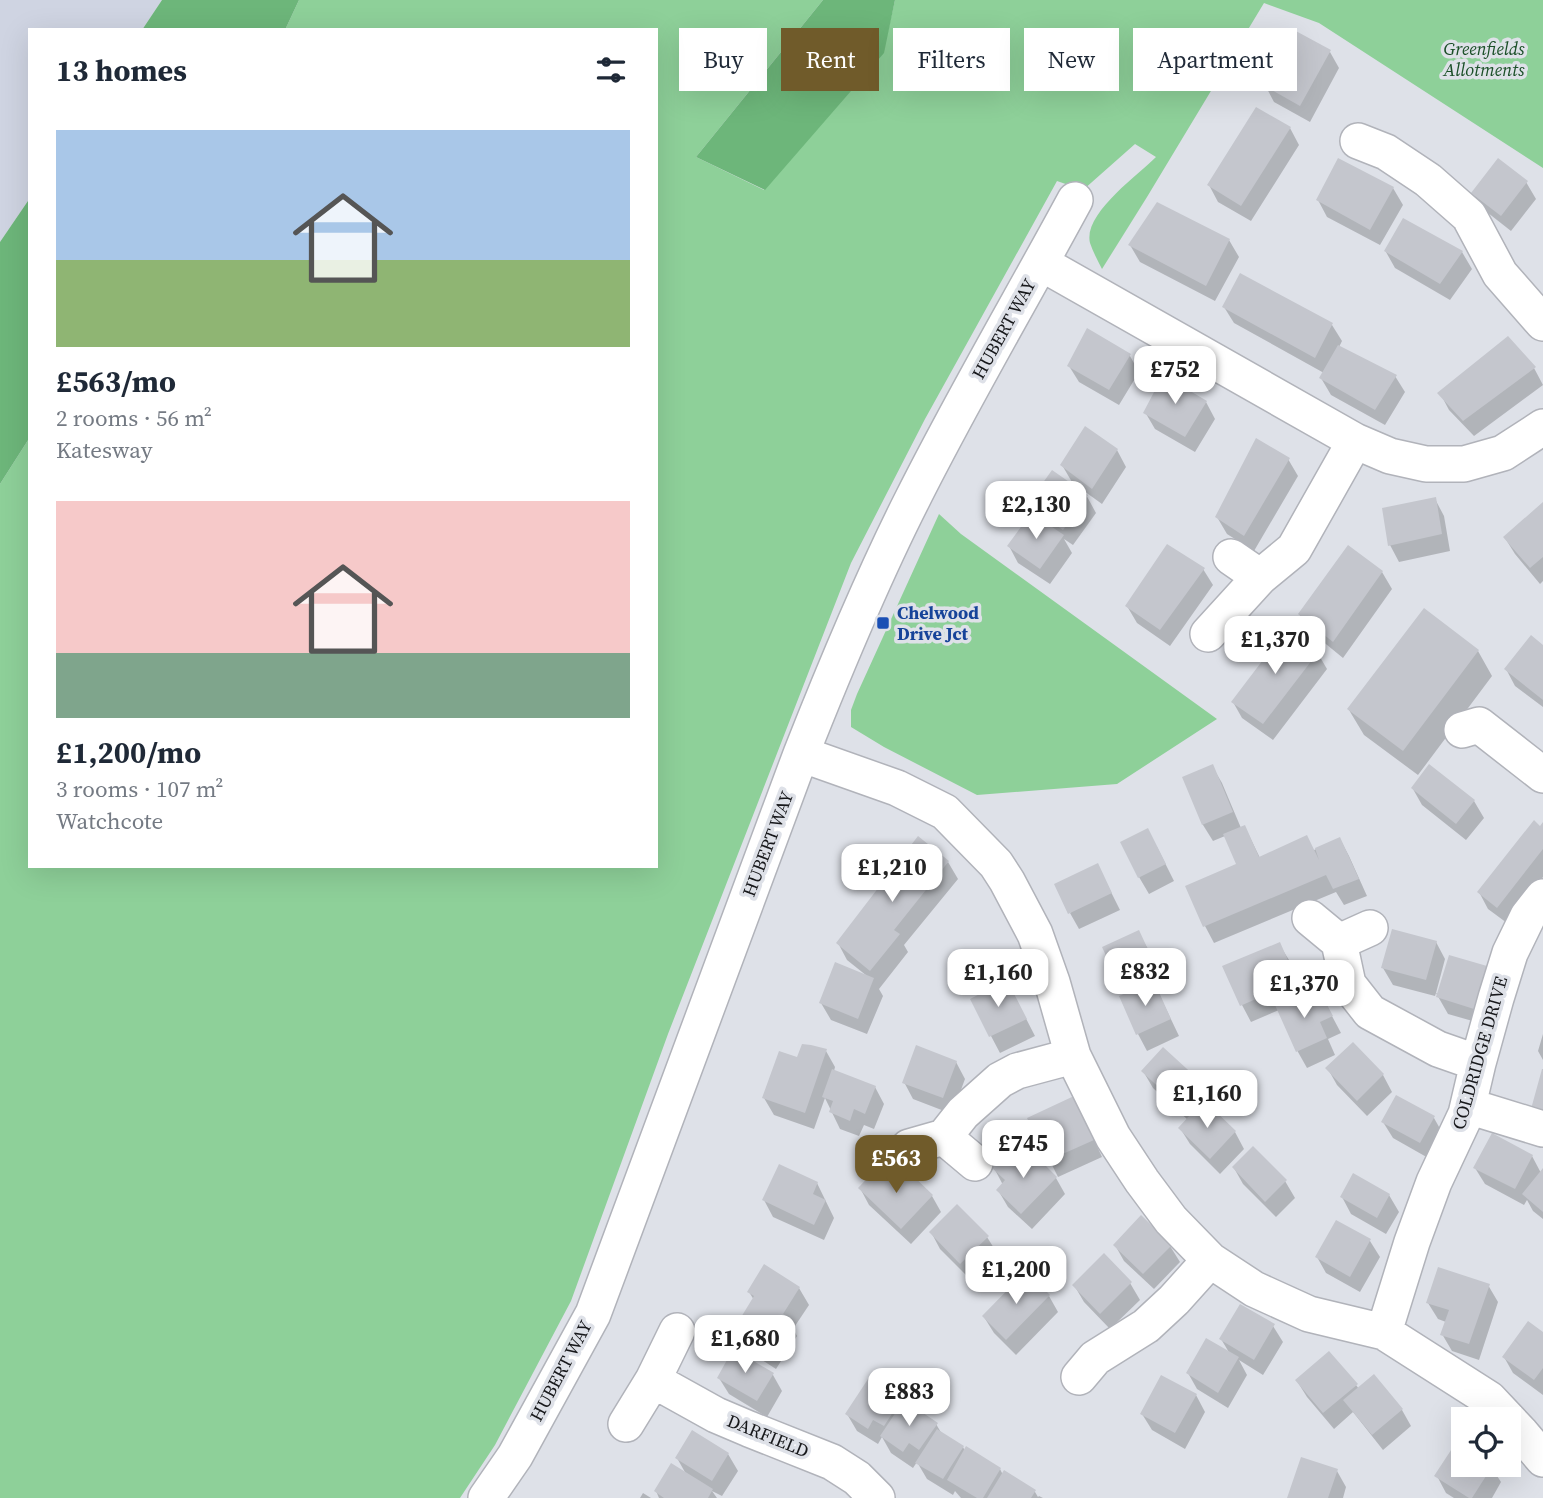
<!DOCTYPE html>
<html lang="en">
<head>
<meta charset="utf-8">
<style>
	body { margin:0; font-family:"Source Serif 4",serif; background:#f6f6f7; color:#1f2937; height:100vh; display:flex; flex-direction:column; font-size:26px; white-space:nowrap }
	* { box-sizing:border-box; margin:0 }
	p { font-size:23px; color:#747a83 }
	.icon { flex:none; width:38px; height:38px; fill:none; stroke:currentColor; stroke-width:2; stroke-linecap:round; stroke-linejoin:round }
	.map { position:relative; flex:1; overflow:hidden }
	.sheet { position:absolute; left:28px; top:28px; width:630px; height:840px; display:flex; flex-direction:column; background:#fff; border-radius:0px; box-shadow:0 7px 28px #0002 }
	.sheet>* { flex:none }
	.banner { position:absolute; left:679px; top:28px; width:665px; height:63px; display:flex; gap:14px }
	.controls { position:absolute; left:1451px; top:1407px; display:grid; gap:14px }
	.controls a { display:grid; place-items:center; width:70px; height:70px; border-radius:0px; background:#fff; box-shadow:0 7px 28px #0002; font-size:35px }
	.price { position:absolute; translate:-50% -60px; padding:0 16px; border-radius:14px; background:#fff; color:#222; font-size:23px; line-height:46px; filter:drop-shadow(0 2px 4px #0008) }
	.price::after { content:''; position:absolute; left:50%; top:42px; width:21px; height:16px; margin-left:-10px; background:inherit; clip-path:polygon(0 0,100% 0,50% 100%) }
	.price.on { background:#705b2a; color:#fff }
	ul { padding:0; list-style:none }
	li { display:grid; align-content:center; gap:14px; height:371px; padding:0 28px }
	li span { display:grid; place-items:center; height:217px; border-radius:0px; color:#555 }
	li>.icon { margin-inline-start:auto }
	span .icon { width:126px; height:126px; fill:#fffc; stroke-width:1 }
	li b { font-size:30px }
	h2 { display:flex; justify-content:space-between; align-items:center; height:84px; padding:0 28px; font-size:30px }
	.pill { padding:0 24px; border-radius:0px; background:#fff; box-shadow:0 7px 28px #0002; font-size:24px; line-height:63px }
	.pill.on { background:#705b2a; color:#fff }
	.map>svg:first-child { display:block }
	.built { fill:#cfd4e2 }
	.green { fill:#8ed099 }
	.forest { fill:#6db67a }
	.shadow { fill:#0003 }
	.building { fill:#c4c6cd }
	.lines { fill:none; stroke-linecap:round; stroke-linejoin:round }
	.minor-casing { stroke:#b1b3ba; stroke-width:38 }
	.minor { stroke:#fff; stroke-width:35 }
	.transit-dot { fill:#1a4fb4; stroke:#dee1e8; stroke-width:2.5 }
	.labels { text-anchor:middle; stroke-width:7; stroke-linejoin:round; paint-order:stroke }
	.park-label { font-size:18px; font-style:italic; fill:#1a4f27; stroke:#dee1e8 }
	.street-label { font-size:18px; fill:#17181b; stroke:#dee1e8 }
	.transit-label { font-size:18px; font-weight:bold; fill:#164399; stroke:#dee1e8; text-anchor:start }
</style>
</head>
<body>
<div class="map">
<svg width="1543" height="1498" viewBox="0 0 1543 1498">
	<rect width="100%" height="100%" fill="#dee1e8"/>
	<!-- built -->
	<path class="built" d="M0 0H162L142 30H30V198L0 242Z"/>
	<!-- green -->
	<path class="green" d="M299 0H823L696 157 764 190 883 53 895 0H1543V168L1319 23 1264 3 1147 197 1102 269C1098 261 1093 252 1090 243 1083 214 1137 176 1156 157L1135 144 1083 190 1057 181 925 419 851 563 668 1034 571 1301 495 1445 460 1498H0V484L30 437V866H656V30H285Z
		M939 514 961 534 1217 719 1117 784 977 795 884 747 851 727V710L857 694Z"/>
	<!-- forest -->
	<path class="forest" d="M162 0H299L285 30H142Z
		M823 0H895L884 53 765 190 696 157Z
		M30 198V437L0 484V242Z"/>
	<!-- shadow -->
	<path class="shadow" d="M1330 52 1339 68 1310 122 1274 102 1265 85Z
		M1290 128 1299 145 1251 221 1218 202 1209 185Z
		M1526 182 1536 199 1511 231 1483 209 1473 193Z
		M1393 188 1403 205 1380 245 1327 217 1318 200Z
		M1404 221 1462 252 1472 269 1450 300 1395 268 1386 252Z
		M1229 240 1239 257 1215 301 1140 262 1130 245Z
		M1224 307 1332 325 1342 341 1339 347 1395 376 1405 392 1385 425 1331 395 1321 378 1324 373 1234 323Z
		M1130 356 1139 372 1119 405 1079 382 1069 366Z
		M1534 368 1543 385 1474 436 1449 410 1440 393Z
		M1206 402 1215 419 1195 452 1155 429 1145 412Z
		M1117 450 1126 467 1102 504 1084 491 1096 513 1073 545 1064 539 1072 553 1050 584 1018 563 1009 546 1038 519 1029 505 1076 489 1062 465Z
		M1288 459 1298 476 1254 551 1227 534 1217 517Z
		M1435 499 1444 516 1450 551 1399 562 1390 545Z
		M1543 504V581L1540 584 1515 554 1505 538Z
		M1203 569 1213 585 1170 646 1137 623 1127 606Z
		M1382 572 1392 589 1343 658 1310 631 1300 615Z
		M1543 647V707L1515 686 1506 669Z
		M1478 651 1492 676 1418 775 1364 735 1349 710Z
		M1317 652 1327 669 1273 740 1242 718 1233 702Z
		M1212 766 1222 783 1241 828 1245 827 1260 858 1314 850 1340 839 1349 856 1367 896 1344 905 1336 892 1214 943 1205 926 1188 887 1238 865 1225 836 1213 841 1203 825 1184 778Z
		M1413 789 1474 801 1484 818 1466 840 1422 805Z
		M1543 825V877L1507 923 1488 909 1479 892Z
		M1157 847 1174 881 1149 894 1139 877Z
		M948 862 958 879 904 945 908 952 879 989 883 996 867 1034 831 1020 821 1003 867 976 847 960 838 943Z
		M1106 882 1120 910 1079 929 1070 913Z
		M1138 933 1148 949 1166 988 1158 992 1179 1036 1147 1051 1138 1034 1121 997 1127 995 1122 987Z
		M1436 942 1445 959 1436 993 1439 994 1486 968 1496 984 1483 1024 1448 1014 1436 993 1435 996 1393 985 1383 968Z
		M1279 944 1289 960 1304 994 1313 1006 1324 1001 1341 1033 1328 1039 1335 1055 1307 1068 1298 1052 1279 1010 1251 1022 1242 1005 1225 967Z
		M1016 999 1035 1036 1000 1053 972 1000Z
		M1543 1034V1060L1538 1051Z
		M826 1051 835 1067 834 1071 875 1087 884 1104 874 1129 864 1125 859 1136 840 1129 825 1098 814 1129 774 1115 764 1098 798 1059Z
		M956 1062 965 1079 952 1114 913 1099 904 1082Z
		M1328 1069 1383 1075 1392 1092 1367 1116 1337 1085Z
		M1143 1071 1196 1080 1206 1097 1202 1101 1235 1132 1244 1149 1220 1174 1190 1144 1180 1128 1188 1120 1153 1088Z
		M1082 1114 1102 1157 1058 1177 1029 1119Z
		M1434 1118 1443 1134 1430 1159 1393 1138 1383 1122Z
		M1532 1156 1541 1173 1543 1171V1219L1533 1211 1527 1200 1524 1205 1485 1184 1475 1168Z
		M1034 1157 1056 1178 1065 1194 1032 1229 1008 1207 998 1190 1003 1185 994 1168 1024 1167Z
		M1234 1168 1285 1181 1295 1198 1276 1217 1243 1184Z
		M899 1182 932 1196 941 1212 911 1244 869 1205 860 1188Z
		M817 1183 834 1218 824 1240 773 1217 764 1200Z
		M1389 1195 1399 1212 1386 1234 1351 1214 1342 1197Z
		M1337 1222 1370 1241 1380 1257 1360 1292 1326 1273 1317 1257Z
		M931 1232 987 1237 997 1253 970 1279 940 1249Z
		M1115 1245 1170 1246 1180 1262 1154 1289 1124 1261Z
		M1130 1283 1140 1300 1110 1329 1084 1302 1074 1285Z
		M1488 1285 1498 1302 1479 1360 1452 1351 1442 1334 1446 1322 1438 1319 1428 1303Z
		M799 1288 809 1305 793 1329 797 1336 776 1369 743 1348 734 1332 754 1300 749 1292Z
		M1049 1296 1058 1312 1016 1355 994 1333 984 1317Z
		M1273 1326 1283 1342 1263 1375 1239 1360 1247 1375 1228 1408 1197 1389 1188 1373 1230 1354 1221 1339Z
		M1543 1334V1395L1513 1373 1504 1357Z
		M773 1375 782 1391 767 1417 729 1394 719 1378Z
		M1297 1381 1356 1385 1359 1389 1402 1410 1411 1426 1383 1450 1353 1412 1334 1429 1307 1397Z
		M1196 1395 1205 1412 1185 1449 1152 1430 1142 1414Z
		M902 1398 904 1402 936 1424 942 1434 963 1447 965 1451 1000 1469 1003 1475 1035 1492 1038 1497 1039 1496 1043 1498H961L955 1491 953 1495 927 1479 917 1462 913 1468 891 1453 882 1437 878 1444 857 1431 847 1414Z
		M1463 1447V1465H1490L1501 1482 1492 1498H1454L1446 1493 1437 1476Z
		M728 1454 738 1471 722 1496 712 1491 717 1498H659L656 1491 686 1474 677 1458Z
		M1337 1471 1346 1487 1343 1498H1289Z
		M643 1493 651 1498H640Z"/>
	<!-- building -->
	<path class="building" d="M1294 30 1331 50 1300 106 1263 85Z
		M1256 107 1291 127 1241 206 1207 185Z
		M1338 158 1394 187 1370 230 1316 200Z
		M1498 158 1528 181 1501 216 1471 193Z
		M1157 202 1230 239 1206 286 1128 245Z
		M1403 218 1463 251 1440 284 1384 251Z
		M1240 273 1333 323 1315 358 1222 307Z
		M1087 328 1131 354 1109 390 1067 366Z
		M1508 336 1536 367 1463 421 1437 393Z
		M1338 345 1397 375 1375 410 1319 378Z
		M1163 375 1207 401 1185 437 1143 413Z
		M1085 426 1118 449 1092 489 1060 465Z
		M1256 438 1290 458 1244 536 1215 517Z
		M1052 470 1088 495 1063 530 1027 505Z
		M1436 497 1442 534 1388 546 1382 508Z
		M1543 502V557L1530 568 1503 537Z
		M1031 513 1064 535 1040 569 1007 546Z
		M1167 544 1205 568 1160 630 1125 606Z
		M1348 545 1383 571 1333 642 1298 614Z
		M1424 608 1479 650 1403 751 1347 709Z
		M1288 627 1319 651 1263 724 1231 702Z
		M1531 635 1543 645V700L1504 669Z
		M1213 764 1233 812 1202 825 1182 777Z
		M1429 764 1475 800 1456 824 1411 788Z
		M1534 820 1540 826 1543 822V849L1497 908 1477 892Z
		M1245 825 1259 857 1307 835 1319 860 1315 848 1340 837 1359 879 1333 889 1326 875 1203 927 1185 886 1236 864 1223 834Z
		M1148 828 1166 864 1138 878 1120 842Z
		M918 836 949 861 894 930 900 934 870 971 836 943Z
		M1098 863 1112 893 1068 914 1054 884Z
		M1392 929 1437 941 1426 980 1381 968Z
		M1139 930 1158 971 1121 988 1102 947Z
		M1280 942 1297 981 1240 1006 1222 966Z
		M1449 955 1487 966 1474 1009 1436 997Z
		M835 962 874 978 858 1019 819 1003Z
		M1007 980 1027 1019 989 1037 970 999Z
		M1154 981 1171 1019 1136 1035 1119 996Z
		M1306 991 1312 1004 1324 999 1333 1016 1320 1022 1327 1038 1296 1052 1275 1005Z
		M1353 1042 1384 1074 1357 1101 1325 1068Z
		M802 1044 811 1045 827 1049 805 1113 762 1098 779 1051 797 1057Z
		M916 1045 957 1061 943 1098 902 1083Z
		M1163 1047 1198 1079 1176 1103 1141 1071Z
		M832 1069 876 1086 865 1114 854 1109 850 1121 829 1112 833 1101 822 1097Z
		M1542 1069H1543V1112L1531 1109Z
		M1396 1095 1435 1116 1420 1143 1381 1122Z
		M1074 1096 1094 1140 1047 1161 1027 1118Z
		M1204 1100 1236 1131 1210 1159 1178 1128Z
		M1492 1133 1533 1155 1515 1189 1473 1168Z
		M1253 1146 1287 1180 1265 1202 1232 1167Z
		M1009 1150 1024 1165 1034 1154 1057 1177 1021 1214 996 1190 1005 1180 992 1168Z
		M882 1163 899 1180 908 1171 933 1195 901 1229 858 1188Z
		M779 1164 818 1182 813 1194 826 1200 814 1225 762 1200Z
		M1543 1168V1212L1522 1194Z
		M1353 1173 1390 1194 1377 1218 1340 1197Z
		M957 1204 989 1236 960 1264 929 1232Z
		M1141 1215 1172 1245 1143 1274 1113 1245Z
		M1336 1220 1371 1239 1350 1277 1315 1257Z
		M1104 1253 1132 1282 1100 1314 1072 1285Z
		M764 1264 800 1287 783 1314 789 1318 767 1354 732 1332 754 1296 747 1292Z
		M1438 1267 1490 1284 1469 1344 1440 1335 1449 1310 1426 1303Z
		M1026 1271 1050 1295 1006 1340 982 1316Z
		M1240 1304 1275 1324 1254 1360 1219 1339Z
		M1528 1321 1543 1332V1368L1534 1380 1502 1357Z
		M1206 1338 1239 1357 1218 1393 1186 1373Z
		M733 1349 774 1373 757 1401 717 1378Z
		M1329 1351 1358 1384 1323 1413 1295 1380Z
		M1374 1374 1403 1409 1372 1435 1343 1400Z
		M1161 1375 1197 1394 1175 1433 1140 1414Z
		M870 1376 903 1397 884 1426 873 1420 868 1429 845 1414Z
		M904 1400 938 1423 919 1450 909 1443 903 1452 880 1436Z
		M937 1429 964 1446 943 1479 915 1463Z
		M692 1430 729 1453 712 1481 675 1458Z
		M1457 1441 1463 1445V1465H1493L1472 1498H1469L1434 1476Z
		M966 1446 1001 1468 983 1498H977L947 1480Z
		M1301 1457 1338 1469 1328 1498H1287Z
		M671 1463 713 1489 708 1498H664L654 1491Z
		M1004 1470 1036 1490 1031 1498H987Z"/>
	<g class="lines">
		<defs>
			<path id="minor" d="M1358 141 1386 152 1428 180 1469 216 1500 274 1543 323
				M1041 263 1355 441 1390 456 1426 464H1464L1503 453 1543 427
				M1231 557 1260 577
				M1208 634 1260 577 1294 549 1355 441
				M1462 730 1479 725 1543 775
				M801 754 897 788 945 812 996 864 1007 881 1035 934 1052 982 1073 1056 1113 1137 1142 1181 1171 1220 1210 1260 1254 1289 1309 1314 1384 1332 1489 1399 1521 1433 1543 1459
				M1310 918 1339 942 1348 984 1370 1012 1438 1049 1478 1063
				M1339 942 1370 928
				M1468 1106 1543 1129
				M944 1137 975 1163
				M909 1147 944 1137 963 1113 1000 1080 1017 1071 1073 1056
				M1384 1332 1412 1242 1434 1182 1466 1114 1478 1063 1496 998 1510 953 1528 916 1543 897
				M1079 1377 1095 1358 1146 1326 1174 1300 1210 1260
				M653 1380 716 1415 749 1429 832 1462 857 1478 877 1498
				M626 1424 653 1380 677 1331
				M486 1498 515 1456 593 1314 801 754C835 668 870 583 912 500 963 398 1021 300 1075 200"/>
		</defs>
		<!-- minor casing -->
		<use href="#minor" class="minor-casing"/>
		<!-- minor -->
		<use href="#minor" class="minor"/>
	</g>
	<!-- markers -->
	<rect class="transit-dot" x="876" y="616" width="14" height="14" rx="3.5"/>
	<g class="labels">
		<!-- park labels -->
		<g class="park-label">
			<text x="1484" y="55">Greenfields<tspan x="1484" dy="21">Allotments</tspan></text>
		</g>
		<!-- street labels -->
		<g class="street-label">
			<text transform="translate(1004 329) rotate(-61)" y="6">HUBERT WAY</text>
			<text transform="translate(768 844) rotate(-69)" y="6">HUBERT WAY</text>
			<text transform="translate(1480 1053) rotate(-74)" y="6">COLDRIDGE DRIVE</text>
			<text transform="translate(561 1371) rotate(-62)" y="6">HUBERT WAY</text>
			<text transform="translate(768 1436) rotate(22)" y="6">DARFIELD</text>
		</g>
		<!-- transit labels -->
		<g class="transit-label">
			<text x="897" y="619">Chelwood<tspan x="897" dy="21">Drive Jct</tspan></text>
		</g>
	</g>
</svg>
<div class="controls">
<a><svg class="icon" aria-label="locate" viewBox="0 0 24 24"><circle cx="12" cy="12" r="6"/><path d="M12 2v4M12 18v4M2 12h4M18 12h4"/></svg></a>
</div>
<b class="price" style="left:1175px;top:406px">£752</b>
<b class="price" style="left:1036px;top:541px">£2,130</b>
<b class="price" style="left:1275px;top:676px">£1,370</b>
<b class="price" style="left:892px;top:904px">£1,210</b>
<b class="price" style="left:1145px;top:1008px">£832</b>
<b class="price" style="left:998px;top:1009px">£1,160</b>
<b class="price" style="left:1304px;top:1020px">£1,370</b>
<b class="price" style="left:1207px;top:1130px">£1,160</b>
<b class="price" style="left:1023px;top:1180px">£745</b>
<b class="price on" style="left:896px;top:1195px">£563</b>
<b class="price" style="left:1016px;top:1306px">£1,200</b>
<b class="price" style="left:745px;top:1375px">£1,680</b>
<b class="price" style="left:909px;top:1428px">£883</b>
<div class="banner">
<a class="pill">Buy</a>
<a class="pill on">Rent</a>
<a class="pill">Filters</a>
<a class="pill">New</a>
<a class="pill">Apartment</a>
</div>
<section class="sheet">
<h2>13 homes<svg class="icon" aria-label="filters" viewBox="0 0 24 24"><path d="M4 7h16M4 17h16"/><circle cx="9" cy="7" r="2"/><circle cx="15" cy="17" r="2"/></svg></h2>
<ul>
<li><span style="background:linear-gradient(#a9c7e8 60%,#8fb573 0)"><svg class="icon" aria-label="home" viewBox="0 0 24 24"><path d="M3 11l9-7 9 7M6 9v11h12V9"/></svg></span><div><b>£563/mo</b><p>2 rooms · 56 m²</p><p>Katesway</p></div></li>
<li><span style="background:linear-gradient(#f6c9c9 70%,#7fa58c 0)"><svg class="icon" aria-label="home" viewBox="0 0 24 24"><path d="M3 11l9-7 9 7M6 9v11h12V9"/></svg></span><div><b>£1,200/mo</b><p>3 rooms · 107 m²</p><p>Watchcote</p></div></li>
</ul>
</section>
</div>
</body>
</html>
